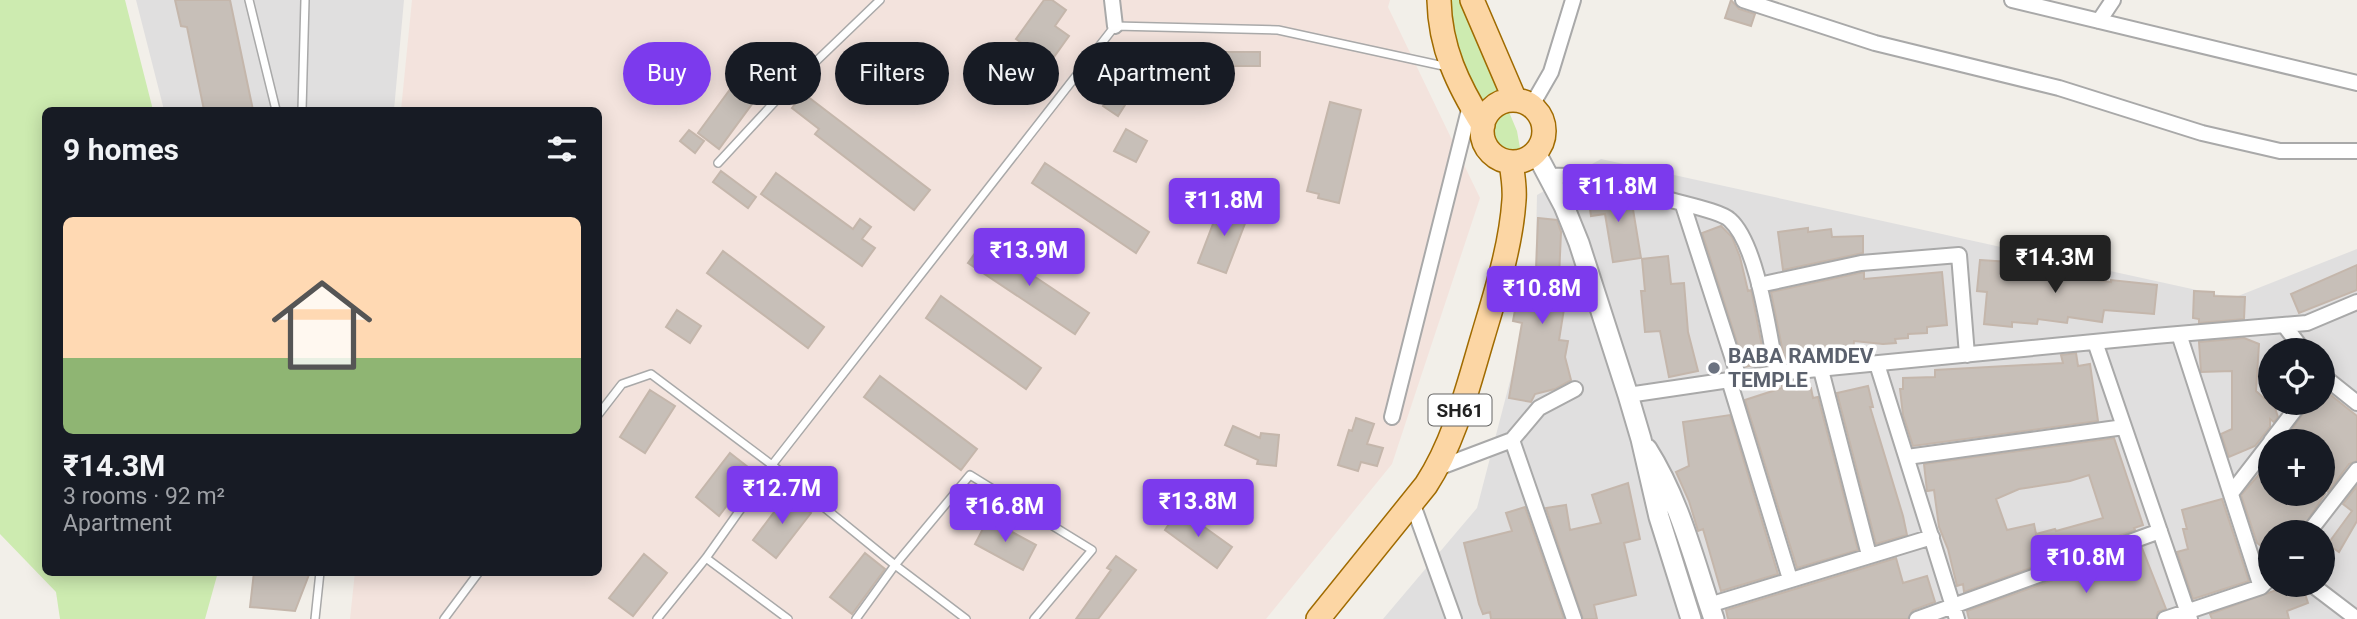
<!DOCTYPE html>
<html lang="en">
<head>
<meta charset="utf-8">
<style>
	body { margin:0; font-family:Roboto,sans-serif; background:#20242c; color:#f1f3f6; height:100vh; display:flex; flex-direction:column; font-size:26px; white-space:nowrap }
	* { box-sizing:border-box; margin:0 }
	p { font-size:23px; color:#9ea1a6 }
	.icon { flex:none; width:38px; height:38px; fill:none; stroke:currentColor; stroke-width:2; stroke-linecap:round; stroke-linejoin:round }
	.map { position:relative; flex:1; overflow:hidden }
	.panel { position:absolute; left:42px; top:107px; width:560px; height:469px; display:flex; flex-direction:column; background:#171b24; border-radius:10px; box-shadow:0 4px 18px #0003 }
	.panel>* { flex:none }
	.guide { position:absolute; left:623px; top:42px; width:665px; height:63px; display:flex; gap:14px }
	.fabs { position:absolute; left:2258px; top:338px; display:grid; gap:14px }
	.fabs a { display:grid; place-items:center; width:77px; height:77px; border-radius:50%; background:#171b24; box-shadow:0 4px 18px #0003; font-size:35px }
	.price { position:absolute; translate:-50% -60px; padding:0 16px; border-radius:7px; background:#7c3aed; color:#fff; font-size:23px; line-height:46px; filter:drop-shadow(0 2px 4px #0008) }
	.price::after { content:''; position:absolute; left:50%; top:42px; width:21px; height:16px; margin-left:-10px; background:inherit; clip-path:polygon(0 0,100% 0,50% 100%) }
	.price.selected { background:#222; color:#fff }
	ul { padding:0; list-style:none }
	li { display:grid; align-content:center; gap:14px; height:371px; padding:0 21px }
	li span { display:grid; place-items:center; height:217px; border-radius:10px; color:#555 }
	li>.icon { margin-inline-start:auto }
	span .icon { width:126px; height:126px; fill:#fffc; stroke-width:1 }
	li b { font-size:30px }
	h2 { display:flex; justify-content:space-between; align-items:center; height:84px; padding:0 21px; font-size:30px }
	.pill { padding:0 24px; border-radius:32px; background:#171b24; box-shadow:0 4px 18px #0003; font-size:24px; line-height:63px }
	.pill.selected { background:#7c3aed; color:#fff }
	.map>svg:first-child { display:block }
	.residential { fill:#e0dfdf; fill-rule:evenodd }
	.military { fill:#f3e3dd }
	.grass { fill:#cdebb0 }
	.building { fill:#c7bfb8; stroke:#c4b6ab; stroke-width:2; fill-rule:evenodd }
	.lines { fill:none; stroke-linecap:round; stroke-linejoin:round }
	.service-casing { stroke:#a9a9a9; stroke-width:10 }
	.minor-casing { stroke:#a9a9a9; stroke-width:18 }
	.tertiary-casing { stroke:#a9a9a9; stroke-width:23 }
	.primary-casing { stroke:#a06b00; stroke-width:26 }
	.service { stroke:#fff; stroke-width:7 }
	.minor { stroke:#fff; stroke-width:14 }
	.tertiary { stroke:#fff; stroke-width:19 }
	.primary { stroke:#fcd6a4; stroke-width:23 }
	.worship-dot { fill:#6b7280; stroke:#fff; stroke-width:2.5 }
	.labels { text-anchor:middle; stroke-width:7; stroke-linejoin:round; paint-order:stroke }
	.shield { fill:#fff; stroke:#646464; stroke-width:2 }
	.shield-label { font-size:19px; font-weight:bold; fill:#222 }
	.worship-label { font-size:21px; font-weight:bold; fill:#5b616d; stroke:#fff; text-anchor:start }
</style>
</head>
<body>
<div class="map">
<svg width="2357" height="619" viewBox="0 0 2357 619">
	<rect width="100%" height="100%" fill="#f2efe9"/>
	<!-- residential -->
	<path class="residential" d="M136 0H404L394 110H164Z
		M1601 159 2233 298 2357 249V619H1383L1477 508 1535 285 1537 195ZM2270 350H2322V402H2270ZM2270 441H2322V494H2270ZM2270 532H2322V584H2270Z"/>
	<!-- military -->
	<path class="military" d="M412 0H1390L1388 7 1480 198 1392 464 1266 619H350L355 572H598V110H401Z"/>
	<!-- grass -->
	<path class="grass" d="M0 0H125L153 110H46V572H218L205 619H60L56 592 0 534Z
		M1439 0H1462L1517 131 1520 148 1514 163 1497 149 1489 125 1445 30Z"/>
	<!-- building -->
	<path class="building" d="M175 0H230L253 110H204L187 27 181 26Z
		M1044 0H1052L1066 10 1055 26 1069 36 1041 75 1026 64 1035 52 1016 39Z
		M1731 0 1739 9 1755 14 1751 26 1725 18Z
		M1198 52H1260V66H1198Z
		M756 54 777 70 719 149 698 133Z
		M1122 77 1134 85 1127 95 1130 97 1118 116 1103 106Z
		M803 93 930 190 914 210 815 134 819 129 792 108Z
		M1330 102 1361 110 1339 203 1318 198 1319 194 1307 191Z
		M1126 129 1147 141 1136 162 1114 151Z
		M689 130 704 141 695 153 680 141Z
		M1045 163 1149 232 1136 253 1032 183Z
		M721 171 756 197 748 208 713 182Z
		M776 173 853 229 860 219 871 227 862 239 875 248 862 266 761 194Z
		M1610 192 1631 197 1641 258 1613 262 1605 214 1591 216 1588 195Z
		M1221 203 1249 213 1226 273 1198 263Z
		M1538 218 1557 220 1561 232 1559 278H1562L1561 308 1564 309 1559 340 1568 341 1565 357 1571 380 1555 389 1535 394 1531 402 1509 398 1522 323 1513 321 1516 305 1544 310 1545 271 1536 270Z
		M1721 226 1732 237 1740 257 1748 291 1751 290 1752 294 1765 362 1745 367 1702 233Z
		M1808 228V232L1831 229 1832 237 1863 236V253L1783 270 1778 232Z
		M983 242 1089 313 1075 334 968 263Z
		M723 251 824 327 808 348 707 273Z
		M1668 256 1671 284 1684 283 1688 332 1698 371 1669 377 1660 331 1645 332 1641 291H1645L1642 259Z
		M1980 260 2041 264V269L2054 270 2053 274 2111 282V280L2157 285 2154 314 2104 310 2102 322 2068 317 2067 323 2038 319 2037 324 2012 322V327L1984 324 1987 292 1977 291Z
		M2357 265V290L2299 313 2291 294Z
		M1864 272V279L1942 272 1947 325 1927 327V333L1908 334V338L1895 339 1896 343 1883 344 1854 341 1853 353 1815 349 1814 354 1799 358V361L1785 363 1771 292Z
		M2194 291 2214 292V296L2245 297 2244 319 2199 323V319L2193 318Z
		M941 296 1041 368 1026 389 926 318Z
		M677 310 701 326 690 343 666 327Z
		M2244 338 2259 344 2256 391 2275 408 2278 417 2274 422 2270 419V427L2255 446 2229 457 2221 434 2232 429V371L2201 372 2199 342Z
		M2076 353 2078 366 2090 364 2098 421 1913 446 1903 415 1900 389H1903V378L1935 377V370L2063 363 2061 355Z
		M880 376 977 449 961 470 864 397Z
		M1801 380 1802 389 1811 388 1813 398 1818 397 1858 550 1797 568 1745 400 1782 388V382Z
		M1868 386 1873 407H1870L1903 516 1907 535 1876 544 1837 393Z
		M2322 388 2357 416V461L2349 464 2328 492 2322 487V441H2300L2290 434 2293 431 2290 432 2311 402H2322Z
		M650 390 675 406 645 453 620 437Z
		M1730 415 1778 574 1721 591 1703 529 1698 531 1689 501 1676 472 1689 466 1683 422Z
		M1356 418 1374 424 1367 444 1383 448 1377 466 1361 462 1358 471 1338 465 1349 430 1352 431Z
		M1233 426 1260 438 1261 433 1279 435 1276 466 1257 464 1258 460 1225 445Z
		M2114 438 2143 525 2134 528 2135 530 1964 592 1963 584 1957 586 1948 549 1939 527 1934 490 1927 491 1924 464ZM2089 475 2103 518 2056 531 2055 529 2036 534 2034 524 2007 530 1996 499 2019 489 2070 481Z
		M730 453 753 471 719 516 696 497Z
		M2270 462V494H2325L2300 532H2270V553L2257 543 2241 495Z
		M1628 483 1640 539 1624 543 1636 595 1594 605 1597 619H1583L1546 508 1566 505 1570 530 1601 523 1592 495Z
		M2357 486V521L2339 552 2330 546V541L2352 511 2343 504Z
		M787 495 811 513 776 558 753 540Z
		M2222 499 2249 581 2193 599 2177 552 2188 549 2183 529H2187L2182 510Z
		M1525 507 1564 619H1491L1490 612 1483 614 1479 604 1464 543 1512 531 1506 513Z
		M1179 509 1232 547 1217 568 1165 530Z
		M988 519 1036 545 1023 570 975 544Z
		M2142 548 2166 609 2158 612 2156 619H1969L1967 611Z
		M865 553 885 569 852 614 830 597Z
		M644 554 667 573 633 616 609 598Z
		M1116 556 1136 570 1098 619H1076L1111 570 1107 568Z
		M1896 558 1903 583 1927 576 1935 602 1913 610 1908 619H1728L1726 610Z
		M254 572H310L295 611 250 607Z
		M2302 585 2308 603 2287 611 2289 619H2212L2210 614 2279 589 2280 592Z"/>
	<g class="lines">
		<defs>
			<path id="service" d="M249 0 276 110
				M302 110 305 0
				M718 163 781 95 880 0
				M598 415 622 384 651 374 772 465 706 558 657 619
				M706 558 788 619
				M315 619 320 572
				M444 619 479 572
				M856 619 895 565 966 619
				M1034 619 1092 550 970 475 895 565 772 465 1115 26 1278 30 1448 67"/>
			<path id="minor" d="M1112 0 1115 26
				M1743 0 1875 43 2059 88 2202 133 2280 151H2357
				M2012 0 2357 83
				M2099 21 2113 0
				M1532 105 1551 72 1573 0
				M1548 176C1591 174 1623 184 1664 198 1678 203 1721 211 1730 220 1758 245 1769 336 1777 373
				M1683 205 1739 378
				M1759 285 1861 263 1959 255 1967 355
				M2284 325 2303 350
				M2179 334 2261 587
				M2095 342 2190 619
				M1877 364 1957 619
				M1821 370 1869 555
				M2322 375 2357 403
				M1729 380 1790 579
				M1628 395 1777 373 2155 336 2307 323 2357 302
				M1392 417 1470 106
				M1512 440 1574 619
				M2271 441 2301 402
				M1907 457 2124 427
				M1438 468 1512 440 1539 408 1575 389
				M2232 492 2270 443
				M1412 502 1454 619
				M2309 532 2357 470
				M2311 584 2357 619
				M1709 605 1932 537
				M1917 619 2160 531
				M2165 619 2261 587 2270 578"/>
			<path id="tertiary" d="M1536 153 1564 206 1579 243 1628 395 1641 439 1659 517 1691 619
				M1647 449C1680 501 1694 561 1714 619"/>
			<path id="primary" d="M1439 0C1440 48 1458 85 1483 125
				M1472 0 1515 100
				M1482 131a31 31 0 1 1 62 0a31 31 0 1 1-62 0Z
				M1318 619 1426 485C1455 441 1468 386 1483 336 1496 292 1511 246 1514 200 1515 188 1513 175 1511 163"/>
		</defs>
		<!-- service casing -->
		<use href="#service" class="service-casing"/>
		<!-- minor casing -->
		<use href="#minor" class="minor-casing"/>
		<!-- tertiary casing -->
		<use href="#tertiary" class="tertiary-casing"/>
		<!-- primary casing -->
		<use href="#primary" class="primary-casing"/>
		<!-- service -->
		<use href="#service" class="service"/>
		<!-- minor -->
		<use href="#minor" class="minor"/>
		<!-- tertiary -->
		<use href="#tertiary" class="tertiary"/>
		<!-- primary -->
		<use href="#primary" class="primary"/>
	</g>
	<!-- markers -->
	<circle class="worship-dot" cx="1714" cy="368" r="7"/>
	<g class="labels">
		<!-- shield labels -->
		<rect class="shield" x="1428.5" y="394.5" width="63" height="31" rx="5"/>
		<g class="shield-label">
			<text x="1460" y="417">SH61</text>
		</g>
		<!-- worship labels -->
		<g class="worship-label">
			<text x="1728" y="363">BABA RAMDEV<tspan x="1728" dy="24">TEMPLE</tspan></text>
		</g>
	</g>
</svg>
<div class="fabs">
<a><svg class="icon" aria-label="locate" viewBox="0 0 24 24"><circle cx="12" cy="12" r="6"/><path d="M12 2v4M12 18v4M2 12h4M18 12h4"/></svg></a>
<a>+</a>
<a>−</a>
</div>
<b class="price" style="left:1618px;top:224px">₹11.8M</b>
<b class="price" style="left:1224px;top:238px">₹11.8M</b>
<b class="price" style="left:1029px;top:288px">₹13.9M</b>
<b class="price selected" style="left:2055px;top:295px">₹14.3M</b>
<b class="price" style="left:1542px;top:326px">₹10.8M</b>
<b class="price" style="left:782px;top:526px">₹12.7M</b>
<b class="price" style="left:1198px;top:539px">₹13.8M</b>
<b class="price" style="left:1005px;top:544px">₹16.8M</b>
<b class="price" style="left:2086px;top:595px">₹10.8M</b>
<div class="guide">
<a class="pill selected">Buy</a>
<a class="pill">Rent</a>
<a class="pill">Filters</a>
<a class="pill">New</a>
<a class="pill">Apartment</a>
</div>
<section class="panel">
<h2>9 homes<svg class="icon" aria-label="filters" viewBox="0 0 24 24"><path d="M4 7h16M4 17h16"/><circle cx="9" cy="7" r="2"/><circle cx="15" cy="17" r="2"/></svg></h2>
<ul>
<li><span style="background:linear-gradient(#ffd9b3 65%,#8fb573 0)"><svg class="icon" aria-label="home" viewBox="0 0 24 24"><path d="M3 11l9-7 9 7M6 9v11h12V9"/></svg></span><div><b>₹14.3M</b><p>3 rooms · 92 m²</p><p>Apartment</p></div></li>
</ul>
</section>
</div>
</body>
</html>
